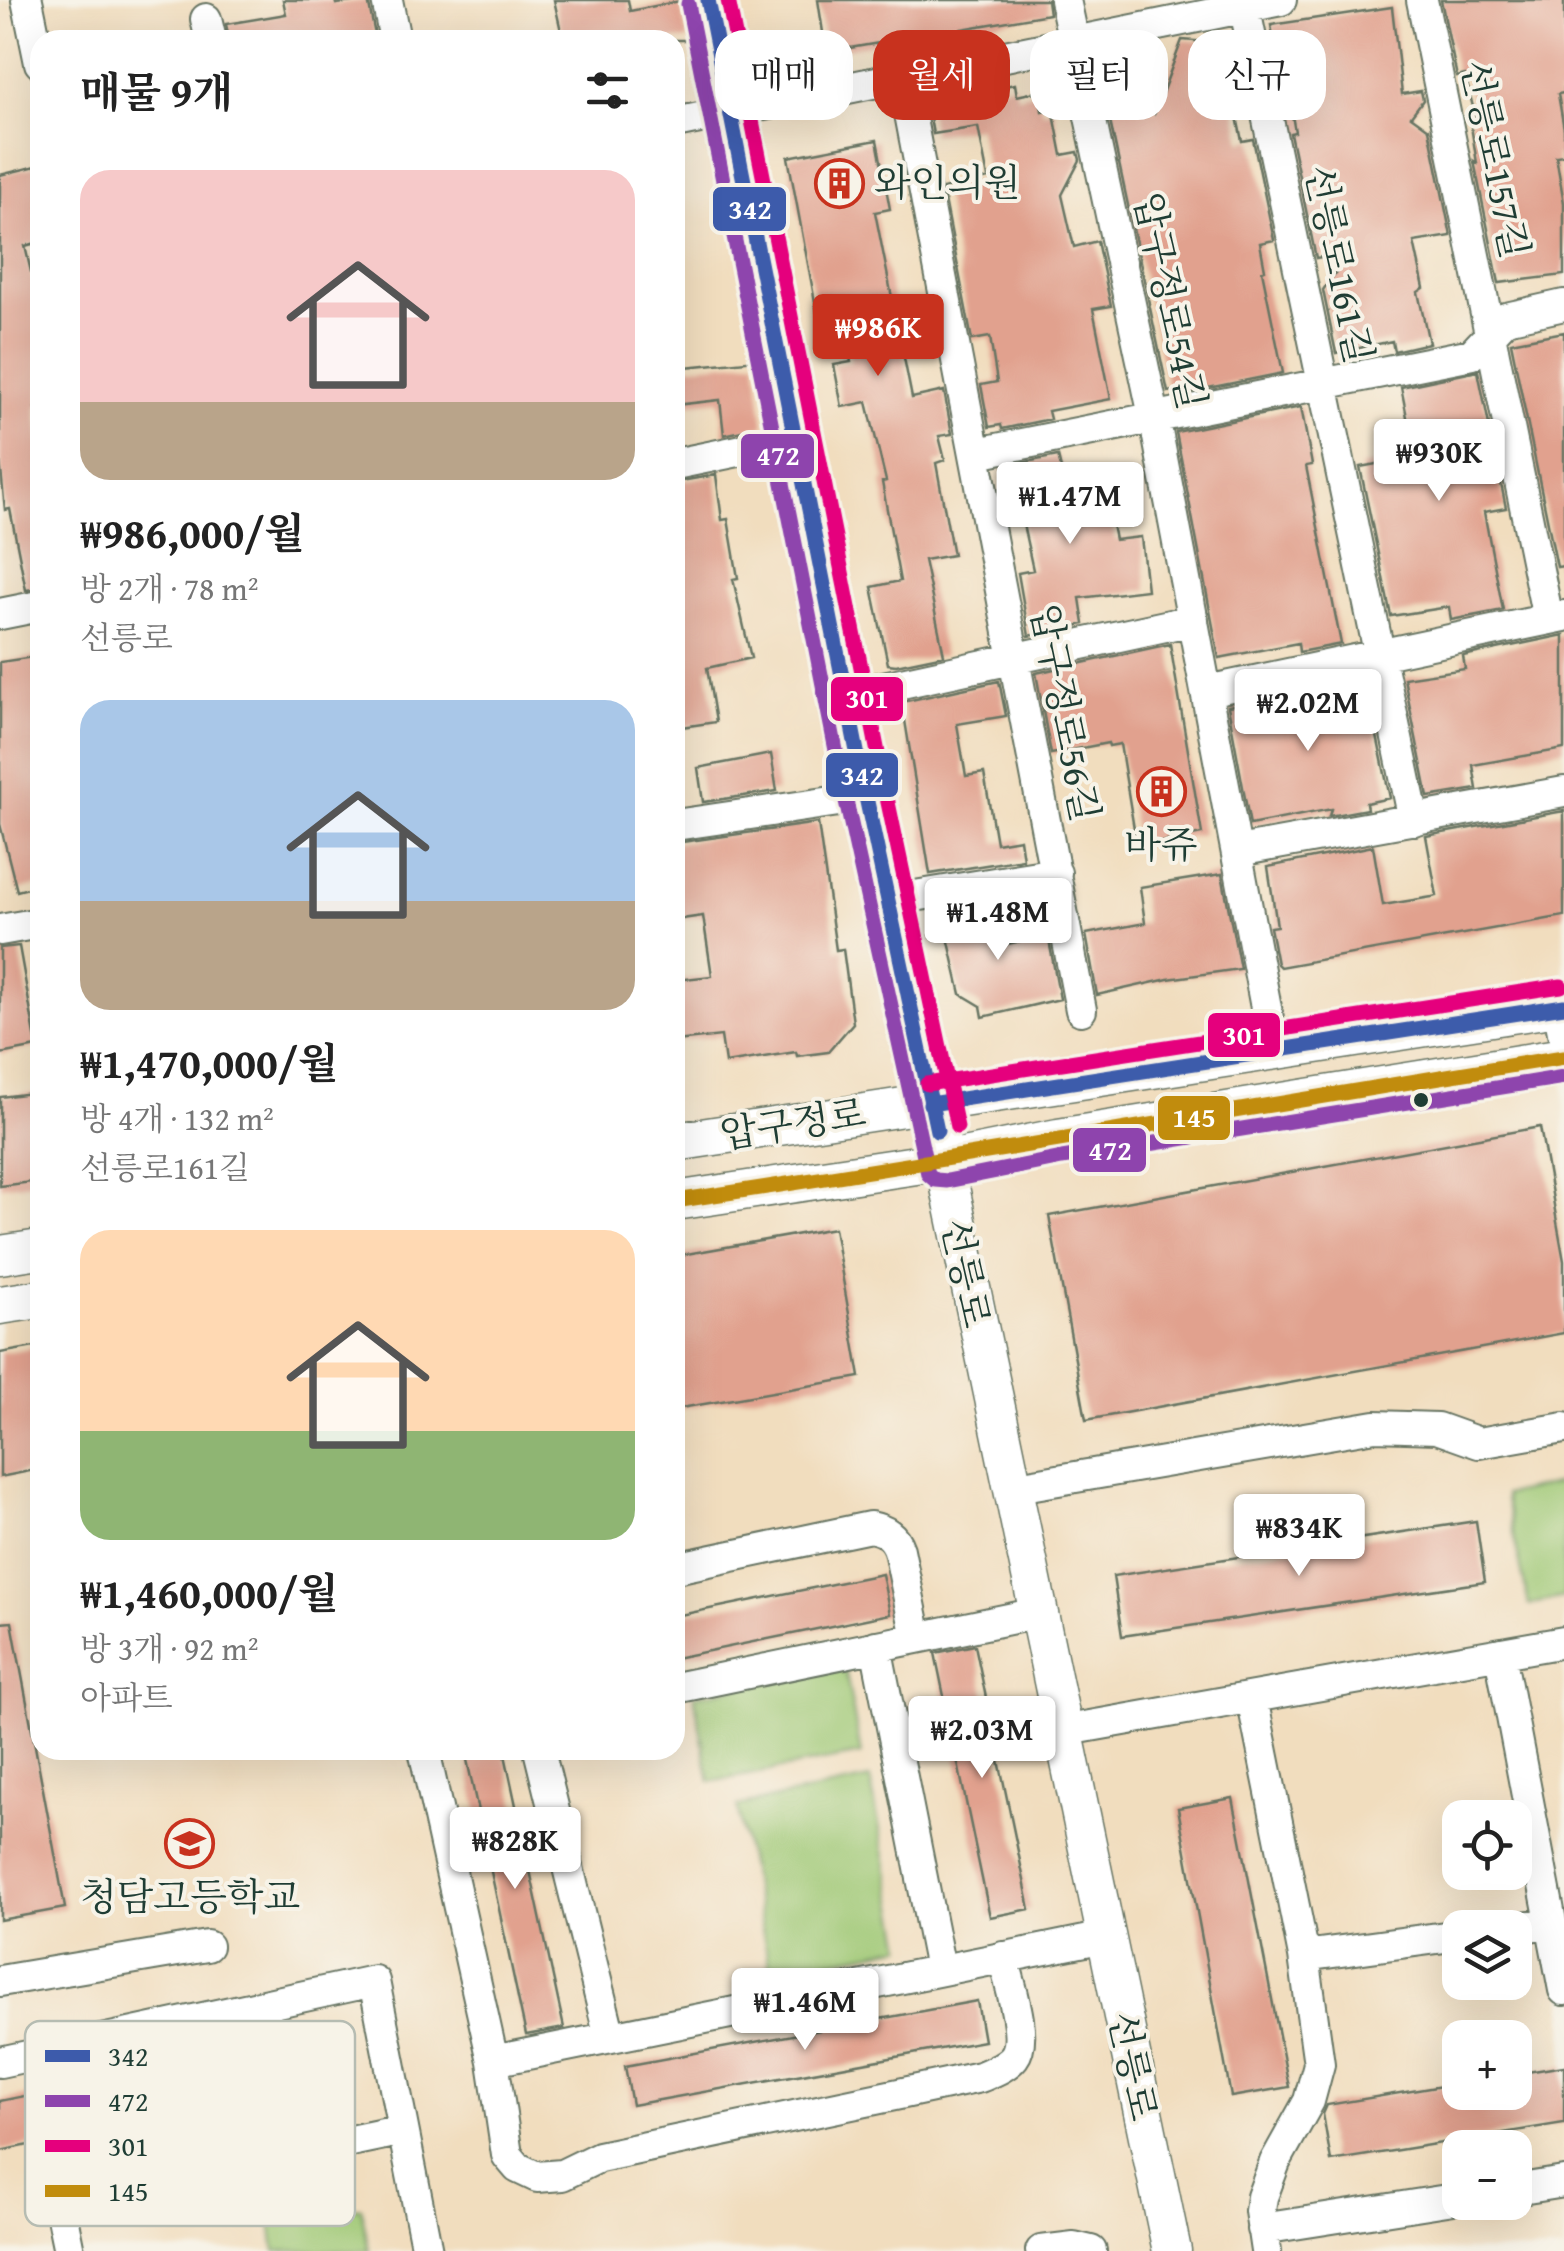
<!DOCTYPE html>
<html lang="ko">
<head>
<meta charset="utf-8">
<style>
	body { margin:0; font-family:"Gentium Book Plus","Noto Serif KR",serif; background:#f6f6f6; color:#222; height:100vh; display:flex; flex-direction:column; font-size:38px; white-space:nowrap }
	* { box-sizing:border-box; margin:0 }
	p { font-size:32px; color:#767676 }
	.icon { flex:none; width:55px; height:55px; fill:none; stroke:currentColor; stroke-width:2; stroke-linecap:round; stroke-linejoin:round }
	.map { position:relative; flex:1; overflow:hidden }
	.details { position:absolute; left:30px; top:30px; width:655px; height:1730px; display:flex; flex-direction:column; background:#fff; border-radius:30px; box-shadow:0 10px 40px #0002 }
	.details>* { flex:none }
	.guide { position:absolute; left:715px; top:30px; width:698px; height:90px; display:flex; gap:20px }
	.buttons { position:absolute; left:1442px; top:1800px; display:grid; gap:20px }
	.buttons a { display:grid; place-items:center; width:90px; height:90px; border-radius:20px; background:#fff; box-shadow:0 10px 40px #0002; font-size:50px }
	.price { position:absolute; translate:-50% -85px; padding:0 22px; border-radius:10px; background:#fff; color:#222; font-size:32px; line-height:65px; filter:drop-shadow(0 2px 5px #0008) }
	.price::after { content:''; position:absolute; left:50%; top:60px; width:30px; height:22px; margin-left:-15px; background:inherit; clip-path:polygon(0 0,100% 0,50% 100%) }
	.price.on { background:#c8321e; color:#fff }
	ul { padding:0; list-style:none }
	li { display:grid; align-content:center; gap:20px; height:530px; padding:0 50px }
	li span { display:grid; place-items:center; height:310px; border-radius:30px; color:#555 }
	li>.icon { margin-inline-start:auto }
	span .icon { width:180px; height:180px; fill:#fffc; stroke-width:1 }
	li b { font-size:42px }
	h2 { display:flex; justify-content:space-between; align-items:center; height:120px; padding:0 50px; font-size:42px }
	.chip { padding:0 35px; border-radius:30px; background:#fff; box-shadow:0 10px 40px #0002; font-size:35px; line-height:90px }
	.chip.on { background:#c8321e; color:#fff }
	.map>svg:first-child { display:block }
	.green { fill:#9fc874; stroke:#5f8254; stroke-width:2.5 }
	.building { fill:#e1a18e }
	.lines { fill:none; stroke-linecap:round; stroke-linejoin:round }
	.minor-casing { stroke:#687564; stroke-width:34 }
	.major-casing { stroke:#687564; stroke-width:41 }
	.minor { stroke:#fff; stroke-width:30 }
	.major { stroke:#fff; stroke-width:38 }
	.bus-1-casing { stroke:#f7f3e8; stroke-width:22 }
	.bus-2-casing { stroke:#f7f3e8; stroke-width:22 }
	.bus-3-casing { stroke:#f7f3e8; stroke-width:22 }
	.bus-4-casing { stroke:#f7f3e8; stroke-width:22 }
	.bus-1 { stroke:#3d5bab; stroke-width:15 }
	.bus-2 { stroke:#8e44ad; stroke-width:15 }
	.bus-3 { stroke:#e5007d; stroke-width:15 }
	.bus-4 { stroke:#c18c0d; stroke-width:15 }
	.bus-dot { fill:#1f3d34; stroke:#f7f3e8; stroke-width:4 }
	.labels { text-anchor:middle; stroke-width:8; stroke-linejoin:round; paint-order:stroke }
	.street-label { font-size:38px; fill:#1f3d34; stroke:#f7f3e8 }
	.poi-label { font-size:38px; fill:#1f3d34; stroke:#f7f3e8 }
	.key { fill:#f7f3e8; stroke:#b6bcb2; stroke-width:2.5 }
	.key-label { font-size:28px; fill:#1f3d34 }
	.line-badge { stroke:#f7f3e8; stroke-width:4 }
	.badge-label { font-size:28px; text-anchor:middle; font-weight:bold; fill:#fff }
</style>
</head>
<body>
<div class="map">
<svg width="1564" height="2251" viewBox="0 0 1564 2251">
	<rect width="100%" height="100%" fill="#f7f3e8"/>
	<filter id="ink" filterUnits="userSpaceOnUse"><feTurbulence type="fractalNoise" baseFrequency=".01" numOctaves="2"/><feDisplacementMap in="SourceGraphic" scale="20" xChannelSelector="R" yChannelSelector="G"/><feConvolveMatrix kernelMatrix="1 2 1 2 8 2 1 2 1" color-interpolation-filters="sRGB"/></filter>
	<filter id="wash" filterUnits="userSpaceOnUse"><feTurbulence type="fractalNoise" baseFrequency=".0048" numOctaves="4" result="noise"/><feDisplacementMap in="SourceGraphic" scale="40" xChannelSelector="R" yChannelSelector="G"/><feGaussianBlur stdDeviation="2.25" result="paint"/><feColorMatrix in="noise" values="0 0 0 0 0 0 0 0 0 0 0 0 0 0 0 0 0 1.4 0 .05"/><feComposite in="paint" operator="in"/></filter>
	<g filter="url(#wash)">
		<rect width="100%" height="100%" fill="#f1ddbe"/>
		<!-- green -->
		<path class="green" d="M1564 1482V1597L1529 1605 1505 1495Z
			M845 1668 861 1754 710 1782 694 1695Z
			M870 1779 903 1946 771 1973 737 1806Z
			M361 2207 369 2251H275L271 2222Z"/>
		<g id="blocks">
			<!-- building -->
			<path class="building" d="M283 0H335L336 4 368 0 376 40H229L226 24 286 14Z
				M554 0H628L630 11 680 1 688 40H563Z
				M818 0H1047L1049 14 826 52Z
				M1441 0H1564V93L1558 94 1564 129V155L1556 156 1564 203V275L1499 283 1474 161 1477 163 1470 120 1476 119 1465 75 1457 77Z
				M1392 7 1402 94 1421 91 1423 100 1411 116 1429 129 1451 236 1414 242 1424 288 1418 292 1429 343 1394 351 1392 341 1336 353 1323 290 1350 252 1316 258 1290 133 1295 132 1287 86 1281 87 1271 25Z
				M1182 40 1233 44 1239 71 1228 73 1242 141 1253 139 1274 240 1260 243 1265 270 1262 271 1283 373 1193 391 1195 387 1168 392 1098 65 1145 56 1155 112Z
				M1015 84 1017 96 1039 91 1042 111 1053 109 1062 155 1078 152 1080 160 1062 195 1074 247 1097 241 1111 306 1093 309 1111 399 1048 411 1050 419 1002 429 1001 425 989 427 981 385 997 382 990 337 972 340 943 189 988 178 978 127 933 134 925 91 938 89 954 93 969 90 970 93Z
				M877 140 890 209 875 212 912 398 944 391 952 434 939 436 945 460 936 463 953 555 924 560 944 655 896 665 888 664 872 587 900 581 882 482 886 481 867 402 842 407 834 365 851 362 841 313 818 318 788 157Z
				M40 165V242L25 246 40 311V407L36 408 40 437V588L26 590 10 509 5 510 0 460V175Z
				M1564 332V566L1557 567 1511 342Z
				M756 360 764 426 724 435 720 400 675 405V368Z
				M1478 371 1506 508 1484 512 1503 610 1451 620 1449 607 1391 616 1360 467 1415 457 1401 387Z
				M1301 407 1312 465 1306 466 1341 644 1299 652 1298 643 1219 658 1176 432Z
				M1058 456 1065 485 1103 478 1115 540 1141 537 1147 590 1080 598 1084 624 1029 636 1018 573 1033 570 1010 465Z
				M716 475 722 520 728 519 738 578 733 579 751 658 707 668 716 722 675 728V482Z
				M1564 635V749L1473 765 1477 789 1428 797 1404 678 1465 669 1463 656Z
				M1170 644 1202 834 1137 847 1120 744 1109 746 1108 743 1051 754 1036 673Z
				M40 656V885L17 891 0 824V662Z
				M1348 680 1351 696 1368 693 1390 798 1366 803 1367 809 1329 816 1331 809 1250 825 1228 706 1296 695V692Z
				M999 681 1006 716 957 724 966 776 984 773 996 843 1020 839 1023 859 930 874 902 702Z
				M771 754 777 791 703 802 698 768Z
				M1564 811V916L1280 967 1277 964 1270 927 1277 926 1268 867 1373 846 1383 905 1432 897 1437 896 1426 836Z
				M818 823 836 950 843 949 853 1023 828 1052 797 1056 796 1052 725 1063 721 1036 675 1041V980L712 976 703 916 675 920V843Z
				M1222 874 1240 969 1168 979 1097 995 1086 934 1145 923 1140 887Z
				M993 902 1003 945 1048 935 1060 999 983 1017 981 1006 961 994 942 911Z
				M19 946 37 1047 0 1054V948Z
				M40 1092V1181L0 1186V1097Z
				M1540 1127 1564 1261V1333L1086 1420 1049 1216Z
				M834 1228 860 1377 675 1409V1256Z
				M40 1346V1469L0 1477V1353Z
				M1476 1521 1485 1582 1122 1636 1113 1576Z
				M882 1574 890 1614 675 1658V1616Z
				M12 1622 65 1908 0 1920V1623Z
				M975 1645 1030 1909 990 1917 935 1653Z
				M491 1750H504L564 2028 526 2035 466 1755Z
				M1233 1798 1289 2087 1231 2097 1178 1808Z
				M977 2001 984 2041 632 2105 625 2066Z
				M329 2034 339 2082 0 2151V2101Z
				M1564 2066V2123L1331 2161 1323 2114 1327 2105 1460 2083V2092H1515V2074Z"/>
		</g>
	</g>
	<g filter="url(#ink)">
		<use href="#blocks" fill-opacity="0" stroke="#687564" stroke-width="2.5"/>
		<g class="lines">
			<defs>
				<path id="minor" d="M27 0 40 63
					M387 0 395 40
					M1065 0 1154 416 1274 1050
					M1243 0 1414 820
					M1422 0 1548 619
					M206 19 211 40
					M903 77 1081 1010
					M675 123 1281 0
					M977 453 1472 354 1506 318 1564 305
					M675 464 796 439
					M0 614 40 606
					M1207 691 1564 616
					M846 695 1193 620
					M675 825 866 797
					M1238 851 1564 792
					M890 900 1056 873
					M0 930 40 923
					M1558 1007 1564 1038
					M1011 1488 1375 1426 1437 1428 1479 1443 1564 1428
					M675 1568 870 1527C885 1530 894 1535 899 1550L917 1638
					M876 1646 940 1969
					M1500 1654 1564 1990
					M675 1688 1038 1613
					M1252 1698 1304 1956 1319 2064 1309 2101 1275 2162 1262 2197 1260 2211 1266 2251
					M1062 1731 1564 1642
					M424 1750 493 2061 1105 1937
					M539 1750 610 2037
					M1515 1928 1551 1923
					M1304 1956 1460 1935
					M0 1981 207 1946
					M493 2061 507 2155 518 2168 537 2177 562 2175 599 2157 980 2077C992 2072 1006 2067 1014 2057 1029 2038 1008 1979 1003 1957
					M0 2062 374 1981 427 2251
					M1515 2190 1564 2182
					M1262 2229 1460 2198
					M69 2251 59 2202 403 2130
					M1041 2251 1074 2247 1091 2251"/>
				<path id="major" d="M708 0 866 797 890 900 1172 2251
					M675 1142 1564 1006
					M675 1201 943 1161 1058 1138 1564 1057
					M0 1255 40 1249
					M0 1305 40 1299"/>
			</defs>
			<!-- minor casing -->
			<use href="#minor" class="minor-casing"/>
			<!-- major casing -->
			<use href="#major" class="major-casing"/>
			<!-- minor -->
			<use href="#minor" class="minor"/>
			<!-- major -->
			<use href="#major" class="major"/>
			<defs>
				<path id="bus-1" d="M708 0 866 797 937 1131
					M930 1104 1564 1006"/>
				<path id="bus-2" d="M688 4 846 801 928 1174 935 1180 947 1181 1062 1158 1564 1077"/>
				<path id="bus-3" d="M728 0 886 793 957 1127
					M927 1084 1561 986"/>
				<path id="bus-4" d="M675 1201C972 1157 1268 1104 1564 1057"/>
			</defs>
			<!-- bus-1 casing -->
			<use href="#bus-1" class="bus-1-casing"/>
			<!-- bus-2 casing -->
			<use href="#bus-2" class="bus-2-casing"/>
			<!-- bus-3 casing -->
			<use href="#bus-3" class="bus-3-casing"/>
			<!-- bus-4 casing -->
			<use href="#bus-4" class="bus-4-casing"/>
			<!-- bus-1 -->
			<use href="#bus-1" class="bus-1"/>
			<!-- bus-2 -->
			<use href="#bus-2" class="bus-2"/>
			<!-- bus-3 -->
			<use href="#bus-3" class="bus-3"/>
			<!-- bus-4 -->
			<use href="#bus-4" class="bus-4"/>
		</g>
	</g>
	<!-- icons -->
	<defs>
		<symbol id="building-ring" viewBox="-11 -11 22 22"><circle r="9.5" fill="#f7f3e8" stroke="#c8321e" stroke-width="1.5"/><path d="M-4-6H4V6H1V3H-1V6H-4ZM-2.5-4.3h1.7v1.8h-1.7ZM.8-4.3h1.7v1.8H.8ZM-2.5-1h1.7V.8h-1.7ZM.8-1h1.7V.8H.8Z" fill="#c8321e"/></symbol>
		<symbol id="school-ring" viewBox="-11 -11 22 22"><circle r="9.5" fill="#f7f3e8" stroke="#c8321e" stroke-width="1.5"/><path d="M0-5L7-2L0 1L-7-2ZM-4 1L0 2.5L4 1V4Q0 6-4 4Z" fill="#c8321e"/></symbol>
	</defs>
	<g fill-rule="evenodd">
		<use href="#building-ring" x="812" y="156" width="55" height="55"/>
		<use href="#building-ring" x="1134" y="764" width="55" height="55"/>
		<use href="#school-ring" x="162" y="1816" width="55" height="55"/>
	</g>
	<!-- markers -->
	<circle class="bus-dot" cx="1421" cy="1100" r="9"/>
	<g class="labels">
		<!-- street labels -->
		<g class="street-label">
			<text transform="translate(1495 159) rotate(78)" y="13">선릉로157길</text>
			<text transform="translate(1339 264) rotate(78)" y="13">선릉로161길</text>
			<text transform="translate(1170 301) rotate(78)" y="13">압구정로54길</text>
			<text transform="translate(1065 713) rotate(79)" y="13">압구정로56길</text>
			<text transform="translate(793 1124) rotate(-9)" y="13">압구정로</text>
			<text transform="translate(966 1273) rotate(78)" y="13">선릉로</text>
			<text transform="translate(1133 2066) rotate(78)" y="13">선릉로</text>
		</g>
		<!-- poi labels -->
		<g class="poi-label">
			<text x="874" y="196" text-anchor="start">와인의원</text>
			<text x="1161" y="858">바쥬</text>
			<text x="190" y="1910">청담고등학교</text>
		</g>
	</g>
	<!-- legend -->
	<rect x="25" y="2021" width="330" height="205" rx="15" class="key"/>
	<rect x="45" y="2050" width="45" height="12" fill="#3d5bab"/>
	<rect x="45" y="2095" width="45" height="12" fill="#8e44ad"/>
	<rect x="45" y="2140" width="45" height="12" fill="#e5007d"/>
	<rect x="45" y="2185" width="45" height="12" fill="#c18c0d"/>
	<g class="key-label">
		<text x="108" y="2066">342</text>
		<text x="108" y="2111">472</text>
		<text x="108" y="2156">301</text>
		<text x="108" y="2201">145</text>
	</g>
	<g class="line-badge">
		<rect x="711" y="185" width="77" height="48" rx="10" fill="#3d5bab"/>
		<rect x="739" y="432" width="77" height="48" rx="10" fill="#8e44ad"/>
		<rect x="829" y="675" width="76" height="48" rx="10" fill="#e5007d"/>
		<rect x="824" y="751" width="76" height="48" rx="10" fill="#3d5bab"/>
		<rect x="1206" y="1011" width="76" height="48" rx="10" fill="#e5007d"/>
		<rect x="1156" y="1094" width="76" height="48" rx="10" fill="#c18c0d"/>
		<rect x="1071" y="1126" width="77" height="48" rx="10" fill="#8e44ad"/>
	</g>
	<g class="badge-label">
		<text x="750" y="219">342</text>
		<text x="778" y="465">472</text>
		<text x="867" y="708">301</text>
		<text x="862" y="785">342</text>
		<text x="1244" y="1045">301</text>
		<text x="1194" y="1127">145</text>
		<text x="1110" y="1160">472</text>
	</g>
</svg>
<div class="buttons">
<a><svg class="icon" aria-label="locate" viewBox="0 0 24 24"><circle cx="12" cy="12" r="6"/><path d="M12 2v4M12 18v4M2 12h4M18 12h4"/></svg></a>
<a><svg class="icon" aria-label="layers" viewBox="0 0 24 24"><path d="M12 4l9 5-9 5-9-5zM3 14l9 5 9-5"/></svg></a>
<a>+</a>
<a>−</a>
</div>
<b class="price on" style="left:878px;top:379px">₩986K</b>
<b class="price" style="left:1439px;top:504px">₩930K</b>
<b class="price" style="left:1070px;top:547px">₩1.47M</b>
<b class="price" style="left:1308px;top:754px">₩2.02M</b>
<b class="price" style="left:998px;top:963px">₩1.48M</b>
<b class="price" style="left:1299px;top:1579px">₩834K</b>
<b class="price" style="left:982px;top:1781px">₩2.03M</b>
<b class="price" style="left:515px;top:1892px">₩828K</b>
<b class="price" style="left:805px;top:2053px">₩1.46M</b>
<div class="guide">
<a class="chip">매매</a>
<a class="chip on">월세</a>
<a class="chip">필터</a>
<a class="chip">신규</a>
</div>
<section class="details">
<h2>매물 9개<svg class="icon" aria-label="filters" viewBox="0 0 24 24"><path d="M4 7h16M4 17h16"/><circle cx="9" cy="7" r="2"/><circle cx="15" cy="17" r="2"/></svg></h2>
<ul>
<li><span style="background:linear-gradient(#f6c9c9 75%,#b9a48a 0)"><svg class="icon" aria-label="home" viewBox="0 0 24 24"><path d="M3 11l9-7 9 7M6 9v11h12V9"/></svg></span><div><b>₩986,000/월</b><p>방 2개 · 78 m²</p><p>선릉로</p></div></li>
<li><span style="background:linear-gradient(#a9c7e8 65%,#b9a48a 0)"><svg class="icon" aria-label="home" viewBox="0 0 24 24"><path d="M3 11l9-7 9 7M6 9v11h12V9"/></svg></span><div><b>₩1,470,000/월</b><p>방 4개 · 132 m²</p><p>선릉로161길</p></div></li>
<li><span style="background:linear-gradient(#ffd9b3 65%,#8fb573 0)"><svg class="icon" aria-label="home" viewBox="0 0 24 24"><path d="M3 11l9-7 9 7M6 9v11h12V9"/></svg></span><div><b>₩1,460,000/월</b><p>방 3개 · 92 m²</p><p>아파트</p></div></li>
</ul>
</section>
</div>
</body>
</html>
